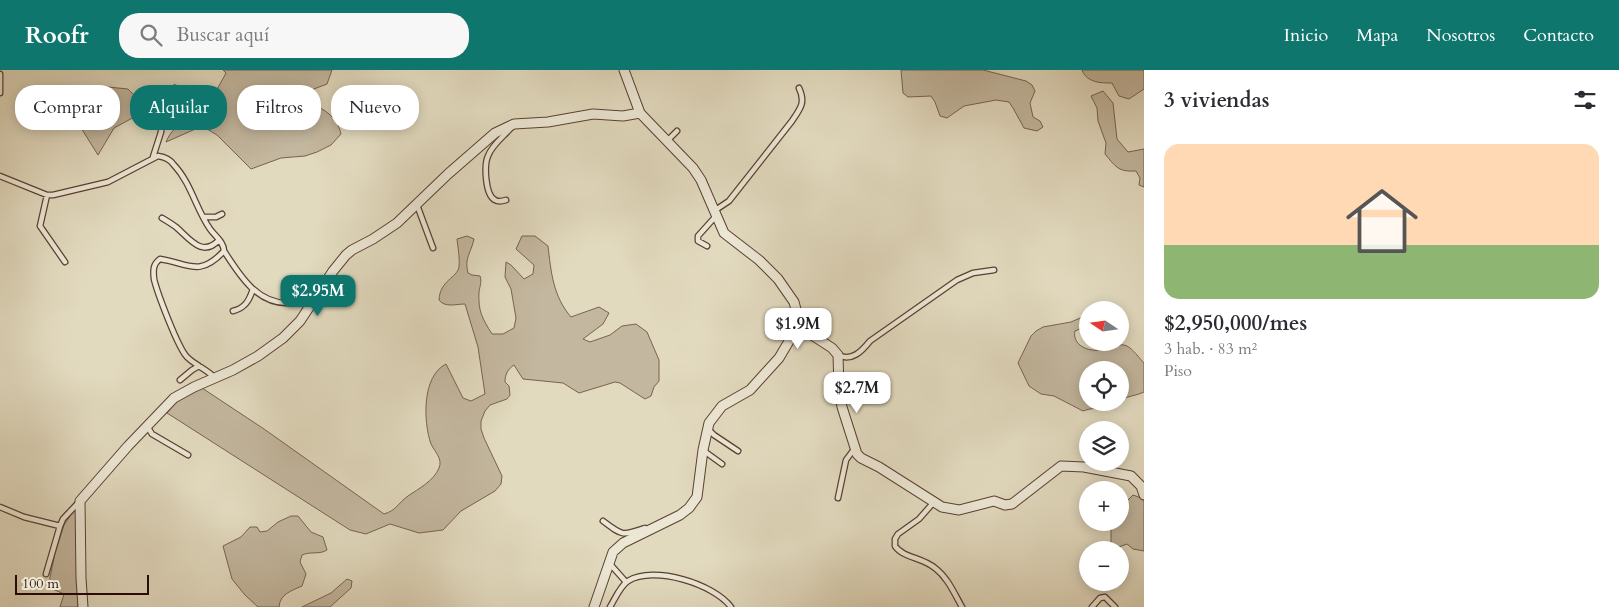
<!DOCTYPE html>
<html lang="es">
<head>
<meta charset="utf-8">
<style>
	body { margin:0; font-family:Cardo,serif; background:#f7f7f7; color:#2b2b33; height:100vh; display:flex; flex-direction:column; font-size:19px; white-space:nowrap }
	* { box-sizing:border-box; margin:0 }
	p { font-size:16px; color:#7c7c81 }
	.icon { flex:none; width:28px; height:28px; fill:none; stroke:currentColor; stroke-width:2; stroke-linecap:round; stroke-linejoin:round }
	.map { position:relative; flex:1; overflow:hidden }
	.details { display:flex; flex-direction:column; background:#fff; width:475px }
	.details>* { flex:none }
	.top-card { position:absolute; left:15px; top:15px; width:475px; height:45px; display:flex; gap:10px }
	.needle { width:32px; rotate:283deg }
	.fabs { position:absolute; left:1079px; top:231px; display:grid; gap:10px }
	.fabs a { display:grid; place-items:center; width:50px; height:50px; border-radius:50%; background:#fff; box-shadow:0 2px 12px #0003; font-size:25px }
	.scale { position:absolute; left:15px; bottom:12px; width:134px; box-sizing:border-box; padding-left:5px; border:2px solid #2c0d03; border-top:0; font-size:14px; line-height:18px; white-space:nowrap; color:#2c0d03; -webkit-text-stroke:4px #ece7d5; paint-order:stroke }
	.price { position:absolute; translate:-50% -42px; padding:0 11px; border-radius:10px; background:#fff; color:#222; font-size:16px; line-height:32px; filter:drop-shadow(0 1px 2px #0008) }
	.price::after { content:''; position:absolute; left:50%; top:30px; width:15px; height:11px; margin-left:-8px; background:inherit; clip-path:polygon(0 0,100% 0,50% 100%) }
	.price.active { background:#0f766e; color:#fff }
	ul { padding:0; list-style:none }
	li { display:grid; align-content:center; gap:10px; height:265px; padding:0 20px }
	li+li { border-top:1px solid #e1e1e2 }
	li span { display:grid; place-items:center; height:155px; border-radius:15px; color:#555 }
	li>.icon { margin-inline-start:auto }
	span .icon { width:90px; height:90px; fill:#fffc; stroke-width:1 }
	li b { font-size:21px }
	h2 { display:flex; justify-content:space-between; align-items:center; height:60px; padding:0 20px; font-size:21px }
	.tag { padding:0 18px; border-radius:20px; background:#fff; box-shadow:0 2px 12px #0003; font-size:18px; line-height:45px }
	.tag.active { background:#0f766e; color:#fff }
	header { display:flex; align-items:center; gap:30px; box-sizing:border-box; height:70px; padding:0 25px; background:#0f766e; color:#fff }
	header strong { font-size:24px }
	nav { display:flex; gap:28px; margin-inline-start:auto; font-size:18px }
	.search { width:350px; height:45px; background:#f7f7f7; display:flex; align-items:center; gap:12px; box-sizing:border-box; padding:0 18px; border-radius:20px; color:#7c7c81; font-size:19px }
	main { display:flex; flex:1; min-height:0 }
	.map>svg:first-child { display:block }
	.green { fill:#c3b79f; stroke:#786251 }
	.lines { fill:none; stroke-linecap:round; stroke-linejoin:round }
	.lane-casing { stroke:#5a4032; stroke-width:7 }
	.street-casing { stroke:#5a4032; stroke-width:11 }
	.lane { stroke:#ece7d5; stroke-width:4.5 }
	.street { stroke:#ece7d5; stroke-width:9 }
</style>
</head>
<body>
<header>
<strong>Roofr</strong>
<div class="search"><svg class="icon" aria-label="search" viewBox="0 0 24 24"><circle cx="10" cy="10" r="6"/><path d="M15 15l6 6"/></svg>Buscar aquí</div>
<nav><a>Inicio</a><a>Mapa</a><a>Nosotros</a><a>Contacto</a></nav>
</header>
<main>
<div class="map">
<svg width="1144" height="537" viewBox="0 0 1144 537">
	<rect width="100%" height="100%" fill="#e2dabf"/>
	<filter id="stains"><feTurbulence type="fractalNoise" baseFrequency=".004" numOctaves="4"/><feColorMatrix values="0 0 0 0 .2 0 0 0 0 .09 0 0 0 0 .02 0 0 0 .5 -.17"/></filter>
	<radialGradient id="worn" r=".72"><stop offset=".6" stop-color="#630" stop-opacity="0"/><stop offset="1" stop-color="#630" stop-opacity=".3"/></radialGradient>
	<!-- green -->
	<path class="green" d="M223 0H332L327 14 306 22 305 31C322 38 337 45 341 64L331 75 317 82 305 86 281 88 251 99 217 65 202 56 166 72C174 53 184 56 197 44 210 32 218 18 226 3Z
		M901 0H983L1026 11 1032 15 1035 21 1030 33 1033 47 1040 51 1043 57 1037 61 1024 58 1013 38 1009 32 996 30 964 36 947 48 940 46 935 32 931 26 908 27 903 23Z
		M1082 0H1144V19L1129 29 1119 26 1112 13C1101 13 1087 13 1082 0Z
		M108 17 128 19 146 37 138 45 114 58 98 85 63 29 90 18Z
		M1103 21 1113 33 1117 69 1128 82 1144 79V117L1139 115 1140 108 1136 101C1118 102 1116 97 1105 84L1106 73 1098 51 1097 38 1091 26Z
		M467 166 474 169C471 183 464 188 468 203L472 205 480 206C482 212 480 215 479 222 478 241 482 248 492 264H503L514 258 516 248 511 219 505 207 506 192 511 195 524 209 533 204 534 195 516 179 522 166H535L548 176C551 202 553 226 571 247L599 237 609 243 603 254 583 269 590 272 610 265 622 256 636 254 647 262 659 290V311L654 317 651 326 645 329 620 313 615 312 579 323 563 313 523 309 514 295C508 299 505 304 505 312L509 316 510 325 507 329 490 335 485 341 481 351V359L484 368 502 406 501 414 495 421 461 441 443 460 419 463 390 454 366 464 350 460 167 343 177 330 202 318 264 359 384 444C397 440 397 434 408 426 418 419 434 411 439 398 443 389 435 382 431 374 423 351 422 306 446 294L463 328 471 331 485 324 478 277 465 234C456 234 445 238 439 230 440 210 457 208 459 197 460 189 458 178 457 169Z
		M1087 245V256L1075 261C1072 275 1088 282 1101 280 1110 279 1118 272 1127 276 1133 279 1139 288 1144 293V322C1136 326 1127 326 1120 330V300H1088V332L1117 333C1102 343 1098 335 1083 341L1054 326 1041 324 1029 316 1018 293 1031 266 1036 261 1043 257 1071 252Z
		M1133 425 1144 429V481L1133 479 1127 474 1113 479 1111 477V453L1120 452V438Z
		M76 437 78 537H60L64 524 48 517 55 483 64 455Z
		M291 446H298L311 462 323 467 327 480C319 485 311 481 302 485L300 492 306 504 302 516C291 521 280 524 279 537H258L245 525 232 509 223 476 241 467 250 457H257L260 462 267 461 278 452Z
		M347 509 352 511 351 518 330 537H302L331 523Z"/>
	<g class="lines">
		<defs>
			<path id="lane" d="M0 4V23
				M667 71 677 61
				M153 87 161 62 162 48 175 18
				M0 106 47 125H53L108 112 158 86C165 87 170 89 174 95 191 113 196 139 210 159 215 166 224 172 224 181 199 208 188 193 160 189 153 194 153 200 154 209 157 222 178 278 187 287 195 295 206 299 214 307
				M47 125 40 156 65 192
				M506 130C503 131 498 132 495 130 485 125 484 95 488 86 492 75 502 68 510 59
				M417 135 433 178
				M714 141 729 131 792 51C800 39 806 33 799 18
				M203 147H216L222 144
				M162 148C167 151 172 154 176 157 190 169 202 188 219 170
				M707 176 698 171V166L716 146
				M224 181C239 204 256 233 287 233 303 234 310 226 316 212
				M233 241C245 238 249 231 253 219
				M838 285C852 292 862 281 870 271L957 210 973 203 994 200
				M180 310 192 300 199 296
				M147 356 152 364 188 385
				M708 359 714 365 738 381
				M704 381 722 394
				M838 428 846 390 855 378
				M934 432 919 449 898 464 895 469V476C903 488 922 487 935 498 948 508 954 523 962 537
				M0 437 24 447 60 456
				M603 451C623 466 622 466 645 458
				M610 494 626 512
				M46 504 60 456 63 449 79 432
				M610 537C615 529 620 516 628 511 654 495 714 514 731 537
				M1092 537 1100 528 1105 527 1115 537"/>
			<path id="street" d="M798 256 832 278 838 285 839 318 842 337 857 384 861 388 879 397 942 437 959 440 994 431 1005 435 1012 434 1061 396 1084 397 1131 406 1141 416 1144 425
				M83 537 81 508 80 431 128 376 174 328 194 317 233 300 258 286 283 268 300 251 333 201 346 185 352 180 373 169 397 153 448 104 495 63 514 54 548 52 593 44 623 46 640 43
				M594 537 613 482 623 473 680 445 689 438 697 427 703 380 709 353 722 336 750 320 779 288 798 256 797 243 794 232 778 209 759 190 724 163 701 110 693 98 640 43 624 0"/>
		</defs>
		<!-- lane casing -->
		<use href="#lane" class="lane-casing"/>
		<!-- street casing -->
		<use href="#street" class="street-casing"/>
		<!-- lane -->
		<use href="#lane" class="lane"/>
		<!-- street -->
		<use href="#street" class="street"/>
	</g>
	<rect width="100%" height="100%" filter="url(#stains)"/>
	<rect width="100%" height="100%" fill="url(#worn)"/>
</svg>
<div class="fabs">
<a><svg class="needle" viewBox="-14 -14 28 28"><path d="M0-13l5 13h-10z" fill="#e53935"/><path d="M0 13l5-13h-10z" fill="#7c7c81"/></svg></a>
<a><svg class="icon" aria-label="locate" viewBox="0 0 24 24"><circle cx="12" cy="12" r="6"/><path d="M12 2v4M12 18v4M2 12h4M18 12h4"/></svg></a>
<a><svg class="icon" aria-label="layers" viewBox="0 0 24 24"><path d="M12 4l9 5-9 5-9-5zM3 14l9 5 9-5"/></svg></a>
<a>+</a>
<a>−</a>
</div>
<div class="scale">100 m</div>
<b class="price active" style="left:318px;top:247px">$2.95M</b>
<b class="price" style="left:798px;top:280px">$1.9M</b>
<b class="price" style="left:857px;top:344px">$2.7M</b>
<div class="top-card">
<a class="tag">Comprar</a>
<a class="tag active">Alquilar</a>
<a class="tag">Filtros</a>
<a class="tag">Nuevo</a>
</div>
</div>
<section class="details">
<h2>3 viviendas<svg class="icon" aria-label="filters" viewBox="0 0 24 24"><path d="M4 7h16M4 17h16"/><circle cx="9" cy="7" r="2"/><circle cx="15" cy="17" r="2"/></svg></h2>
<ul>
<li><span style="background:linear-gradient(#ffd9b3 65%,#8fb573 0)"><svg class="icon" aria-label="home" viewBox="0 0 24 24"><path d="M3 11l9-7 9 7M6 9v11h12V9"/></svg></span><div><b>$2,950,000/mes</b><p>3 hab. · 83 m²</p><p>Piso</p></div></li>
</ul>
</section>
</main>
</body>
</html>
